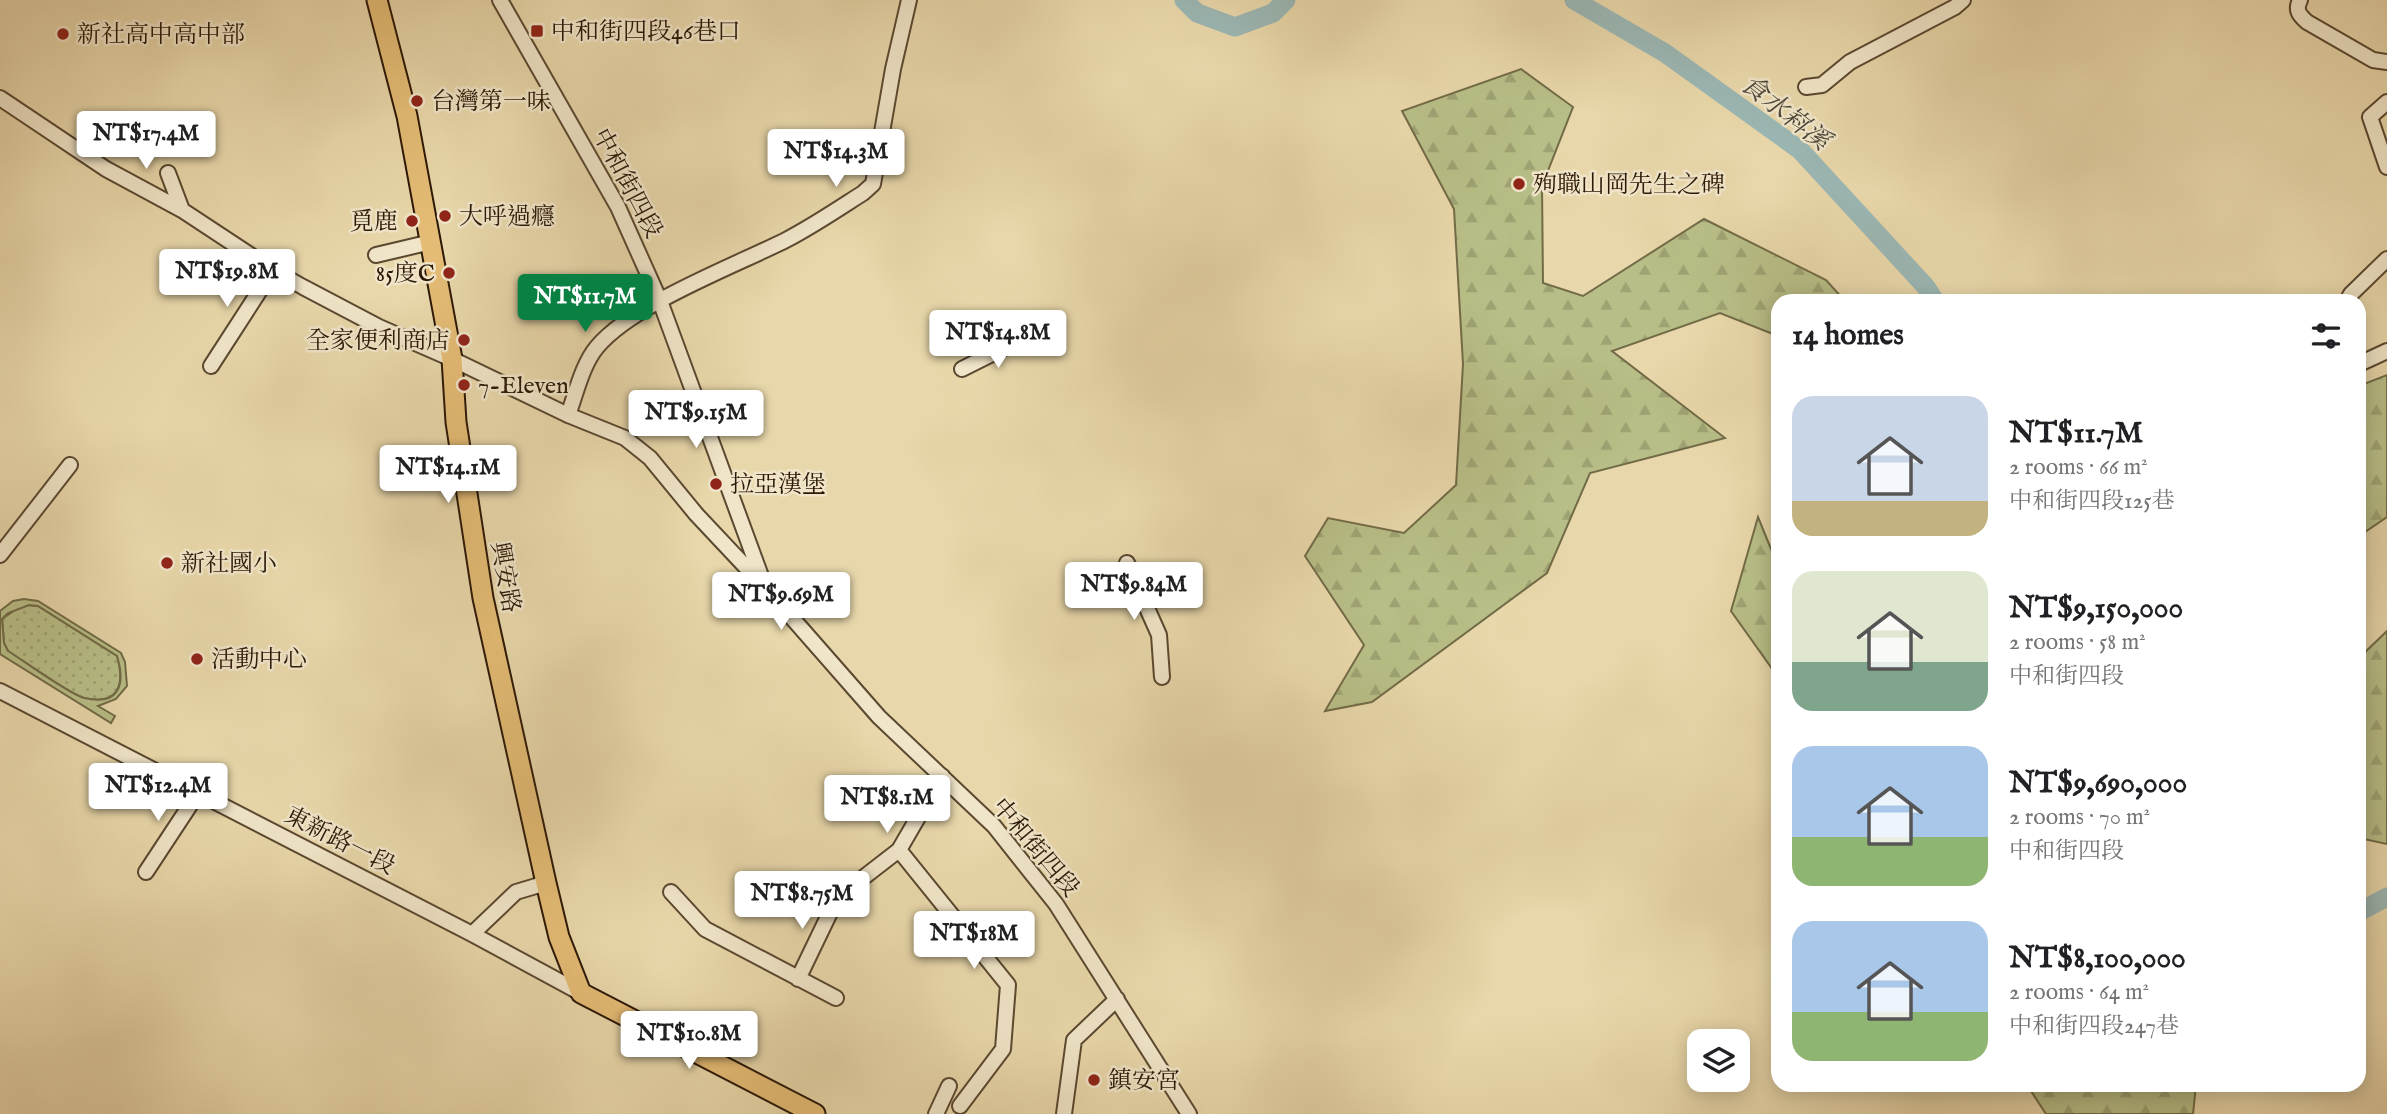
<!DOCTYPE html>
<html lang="en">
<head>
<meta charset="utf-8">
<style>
	body { margin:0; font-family:"IM FELL English","Noto Serif TC",serif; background:#f2f2f2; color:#202124; height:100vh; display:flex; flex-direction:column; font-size:26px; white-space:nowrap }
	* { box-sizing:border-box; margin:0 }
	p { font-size:23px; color:#757577 }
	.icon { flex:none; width:38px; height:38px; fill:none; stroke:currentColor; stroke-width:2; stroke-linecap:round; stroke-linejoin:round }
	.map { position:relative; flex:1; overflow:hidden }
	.drawer { position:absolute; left:1771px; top:294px; width:595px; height:798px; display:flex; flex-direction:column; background:#fff; border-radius:21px; box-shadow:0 4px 18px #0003 }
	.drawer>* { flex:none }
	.buttons { position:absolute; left:1687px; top:1029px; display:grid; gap:14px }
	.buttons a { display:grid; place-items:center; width:63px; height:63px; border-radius:14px; background:#fff; box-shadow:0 4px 18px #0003; font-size:35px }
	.price { position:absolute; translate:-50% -60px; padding:0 16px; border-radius:7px; background:#fff; color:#222; font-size:23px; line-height:46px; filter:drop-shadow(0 2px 4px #0008) }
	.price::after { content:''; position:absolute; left:50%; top:42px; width:21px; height:16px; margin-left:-10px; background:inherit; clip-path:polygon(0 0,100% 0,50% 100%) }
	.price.selected { background:#0b8043; color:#fff }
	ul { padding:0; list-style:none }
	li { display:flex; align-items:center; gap:21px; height:175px; padding:0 21px }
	li span { display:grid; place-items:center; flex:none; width:196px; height:140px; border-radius:21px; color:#555 }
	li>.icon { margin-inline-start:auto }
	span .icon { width:84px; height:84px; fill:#fffc; stroke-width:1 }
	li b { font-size:30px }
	h2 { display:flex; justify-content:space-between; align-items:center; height:84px; padding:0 21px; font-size:30px }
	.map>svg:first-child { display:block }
	.green { fill:url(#green-dots); stroke:#726b47; stroke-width:2 }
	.forest { fill:url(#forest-firs); stroke:#726b47; stroke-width:2 }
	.pitch { fill:#b8be87; stroke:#726b47; stroke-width:2; fill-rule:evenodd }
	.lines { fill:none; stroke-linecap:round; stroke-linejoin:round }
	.river { stroke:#9bb7b4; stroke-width:19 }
	.minor-casing { stroke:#5b4830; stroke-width:18 }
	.major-casing { stroke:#2c1807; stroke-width:23 }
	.minor { stroke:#f0e5c8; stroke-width:14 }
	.major { stroke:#e4bc75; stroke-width:19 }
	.poi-dot { fill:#8f2418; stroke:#f0e5c8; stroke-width:2.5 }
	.labels { text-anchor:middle; stroke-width:5; stroke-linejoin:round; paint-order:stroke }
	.poi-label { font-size:24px; fill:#2c1807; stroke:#f0e5c8; text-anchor:start }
	.street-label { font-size:24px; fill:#2c1807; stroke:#f0e5c8 }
	.water-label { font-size:26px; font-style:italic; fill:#4d483b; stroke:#f0e5c8 }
</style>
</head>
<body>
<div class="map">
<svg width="2387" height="1114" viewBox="0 0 2387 1114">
	<defs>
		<pattern id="green-dots" width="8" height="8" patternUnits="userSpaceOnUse" patternTransform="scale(1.75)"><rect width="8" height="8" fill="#b8be87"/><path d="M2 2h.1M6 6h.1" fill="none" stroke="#9ea373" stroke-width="1.8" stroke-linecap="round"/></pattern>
		<pattern id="forest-firs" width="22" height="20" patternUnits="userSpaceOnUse" patternTransform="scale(1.75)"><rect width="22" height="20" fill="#b8be87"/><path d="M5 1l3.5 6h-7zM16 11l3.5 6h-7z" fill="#9ea373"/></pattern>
	</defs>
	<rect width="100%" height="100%" fill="#e8d7aa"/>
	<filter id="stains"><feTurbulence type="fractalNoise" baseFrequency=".00286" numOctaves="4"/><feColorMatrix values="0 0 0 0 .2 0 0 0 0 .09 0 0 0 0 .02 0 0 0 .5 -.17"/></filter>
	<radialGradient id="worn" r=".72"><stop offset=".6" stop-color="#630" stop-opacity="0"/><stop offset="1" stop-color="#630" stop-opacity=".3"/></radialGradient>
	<!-- green -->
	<path class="green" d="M29 605 38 606 117 656C125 685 119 706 84 698 69 694 24 661 8 651L4 643 2 619 18 608Z"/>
	<!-- forest -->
	<path class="forest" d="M1521 69 1573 107 1542 186 1543 283 1583 296 1704 219 1826 280 1845 301H1778V336L1720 313 1612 351 1725 438 1590 473 1547 573 1372 702 1325 711 1364 645 1305 556 1328 518 1404 533 1456 485 1463 364 1454 209 1402 111Z
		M2387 375V517L2359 536V386Z
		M1758 517 1778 566V677L1731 611Z
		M2387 631V844L2359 838V658Z
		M2027 1085H2196L2193 1114H2046Z"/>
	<!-- pitch -->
	<path class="pitch" d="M24 599 38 601 121 653 125 662 127 686 116 699 98 706 115 716 111 723 0 654V611L13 601ZM29 605 38 606 117 656C126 685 119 706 84 698 69 694 24 661 8 651L4 643 2 619 8 613Z"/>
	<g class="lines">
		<!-- river -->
		<path class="river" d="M1184 0 1197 13 1235 27 1273 13 1286 0
			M1574 0 1665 53 1800 150 1926 287 1935 301
			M2359 912 2387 897"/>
		<defs>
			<path id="minor" d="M500 0 618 207 660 301 765 587 879 717 994 826 1056 904 1189 1114
				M2300 0C2295 10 2299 15 2307 22L2373 60 2387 62
				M1806 87 1822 85 1850 62 1955 7 1963 0
				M0 98 106 169 182 210 273 270 303 287 379 327 452 359 568 415 625 438 650 458 696 514 759 581
				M2387 102 2370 117 2387 167
				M168 173 182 210
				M376 255 431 242
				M2347 301 2351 294 2387 259
				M2359 364 2387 351
				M211 366 273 270
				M962 369 1018 341
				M568 415C576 394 582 365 597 347 633 304 734 266 786 240 813 226 838 209 863 193L873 184 893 69 909 0
				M0 555 70 465
				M1127 563 1159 635 1162 677
				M0 691 472 934 581 993
				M899 850 1008 985 1003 1049 960 1106
				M146 872 198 793
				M671 892 705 929 836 998
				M472 934 516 892 546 883
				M798 979 837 898 899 850 942 776
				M936 1114 949 1086
				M1064 1114 1074 1040 1117 999"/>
			<path id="major" d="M377 0 407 116 452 359 456 422 483 598 546 883 559 937 581 993 815 1114"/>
		</defs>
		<!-- minor casing -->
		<use href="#minor" class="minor-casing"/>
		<!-- major casing -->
		<use href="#major" class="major-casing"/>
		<!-- minor -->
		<use href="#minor" class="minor"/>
		<!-- major -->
		<use href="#major" class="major"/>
	</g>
	<!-- markers -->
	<g class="poi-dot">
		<rect x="530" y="24" width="14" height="14" rx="3.5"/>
		<circle cx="63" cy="34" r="7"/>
		<circle cx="417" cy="101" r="7"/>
		<circle cx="1519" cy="184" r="7"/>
		<circle cx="445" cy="216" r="7"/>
		<circle cx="412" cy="221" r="7"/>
		<circle cx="449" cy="273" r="7"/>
		<circle cx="464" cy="340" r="7"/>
		<circle cx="464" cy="385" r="7"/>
		<circle cx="716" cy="484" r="7"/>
		<circle cx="167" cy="563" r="7"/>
		<circle cx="197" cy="659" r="7"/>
		<circle cx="1094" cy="1080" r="7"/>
	</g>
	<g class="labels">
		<!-- poi labels -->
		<g class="poi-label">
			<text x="551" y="39">中和街四段46巷口</text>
			<text x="77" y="42">新社高中高中部</text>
			<text x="431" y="109">台灣第一味</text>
			<text x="1533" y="192">殉職山岡先生之碑</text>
			<text x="459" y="224">大呼過癮</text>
			<text x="398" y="229" text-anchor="end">覓鹿</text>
			<text x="435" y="281" text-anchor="end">85度C</text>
			<text x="450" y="348" text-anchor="end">全家便利商店</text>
			<text x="478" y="393">7-Eleven</text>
			<text x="730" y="492">拉亞漢堡</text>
			<text x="181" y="571">新社國小</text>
			<text x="211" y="667">活動中心</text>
			<text x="1108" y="1088">鎮安宮</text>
		</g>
		<!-- street labels -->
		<g class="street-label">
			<text transform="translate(628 183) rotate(62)" y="8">中和街四段</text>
			<text transform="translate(506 577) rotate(80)" y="8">興安路</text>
			<text transform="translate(340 840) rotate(27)" y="8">東新路一段</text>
			<text transform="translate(1036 847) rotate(50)" y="8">中和街四段</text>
		</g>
		<!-- water labels -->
		<g class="water-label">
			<text transform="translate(1786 112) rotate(38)" y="9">食水嵙溪</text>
		</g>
	</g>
	<rect width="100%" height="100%" filter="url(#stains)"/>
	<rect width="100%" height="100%" fill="url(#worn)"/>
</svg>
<div class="buttons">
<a><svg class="icon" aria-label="layers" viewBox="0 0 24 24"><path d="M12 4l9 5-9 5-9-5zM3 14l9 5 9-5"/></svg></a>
</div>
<b class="price" style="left:146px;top:171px">NT$17.4M</b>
<b class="price" style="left:836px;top:189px">NT$14.3M</b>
<b class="price" style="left:227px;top:309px">NT$19.8M</b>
<b class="price selected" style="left:585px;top:334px">NT$11.7M</b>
<b class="price" style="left:998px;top:370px">NT$14.8M</b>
<b class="price" style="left:696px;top:450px">NT$9.15M</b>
<b class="price" style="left:448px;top:505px">NT$14.1M</b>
<b class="price" style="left:1134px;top:622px">NT$9.84M</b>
<b class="price" style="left:781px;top:632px">NT$9.69M</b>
<b class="price" style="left:158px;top:823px">NT$12.4M</b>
<b class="price" style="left:887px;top:835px">NT$8.1M</b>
<b class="price" style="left:802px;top:931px">NT$8.75M</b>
<b class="price" style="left:974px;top:971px">NT$18M</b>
<b class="price" style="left:689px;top:1071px">NT$10.8M</b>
<section class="drawer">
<h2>14 homes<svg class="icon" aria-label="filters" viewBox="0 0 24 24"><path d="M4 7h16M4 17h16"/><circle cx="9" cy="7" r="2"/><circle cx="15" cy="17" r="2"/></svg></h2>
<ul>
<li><span style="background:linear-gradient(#c9d6e8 75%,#c2b280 0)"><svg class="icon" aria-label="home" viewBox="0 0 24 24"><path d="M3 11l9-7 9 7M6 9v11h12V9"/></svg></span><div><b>NT$11.7M</b><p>2 rooms · 66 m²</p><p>中和街四段125巷</p></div></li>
<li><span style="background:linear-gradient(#dfe7d0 65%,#7fa58c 0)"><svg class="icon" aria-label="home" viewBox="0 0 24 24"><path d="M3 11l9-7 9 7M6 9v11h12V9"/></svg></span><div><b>NT$9,150,000</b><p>2 rooms · 58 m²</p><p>中和街四段</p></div></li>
<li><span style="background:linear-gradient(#a9c7e8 65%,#8fb573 0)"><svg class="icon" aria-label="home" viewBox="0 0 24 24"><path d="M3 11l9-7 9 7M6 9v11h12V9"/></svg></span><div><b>NT$9,690,000</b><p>2 rooms · 70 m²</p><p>中和街四段</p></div></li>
<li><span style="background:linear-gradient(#a9c7e8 65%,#8fb573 0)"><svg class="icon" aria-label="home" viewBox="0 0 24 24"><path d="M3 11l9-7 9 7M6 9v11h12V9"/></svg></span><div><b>NT$8,100,000</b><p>2 rooms · 64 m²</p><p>中和街四段247巷</p></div></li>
</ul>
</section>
</div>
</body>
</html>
